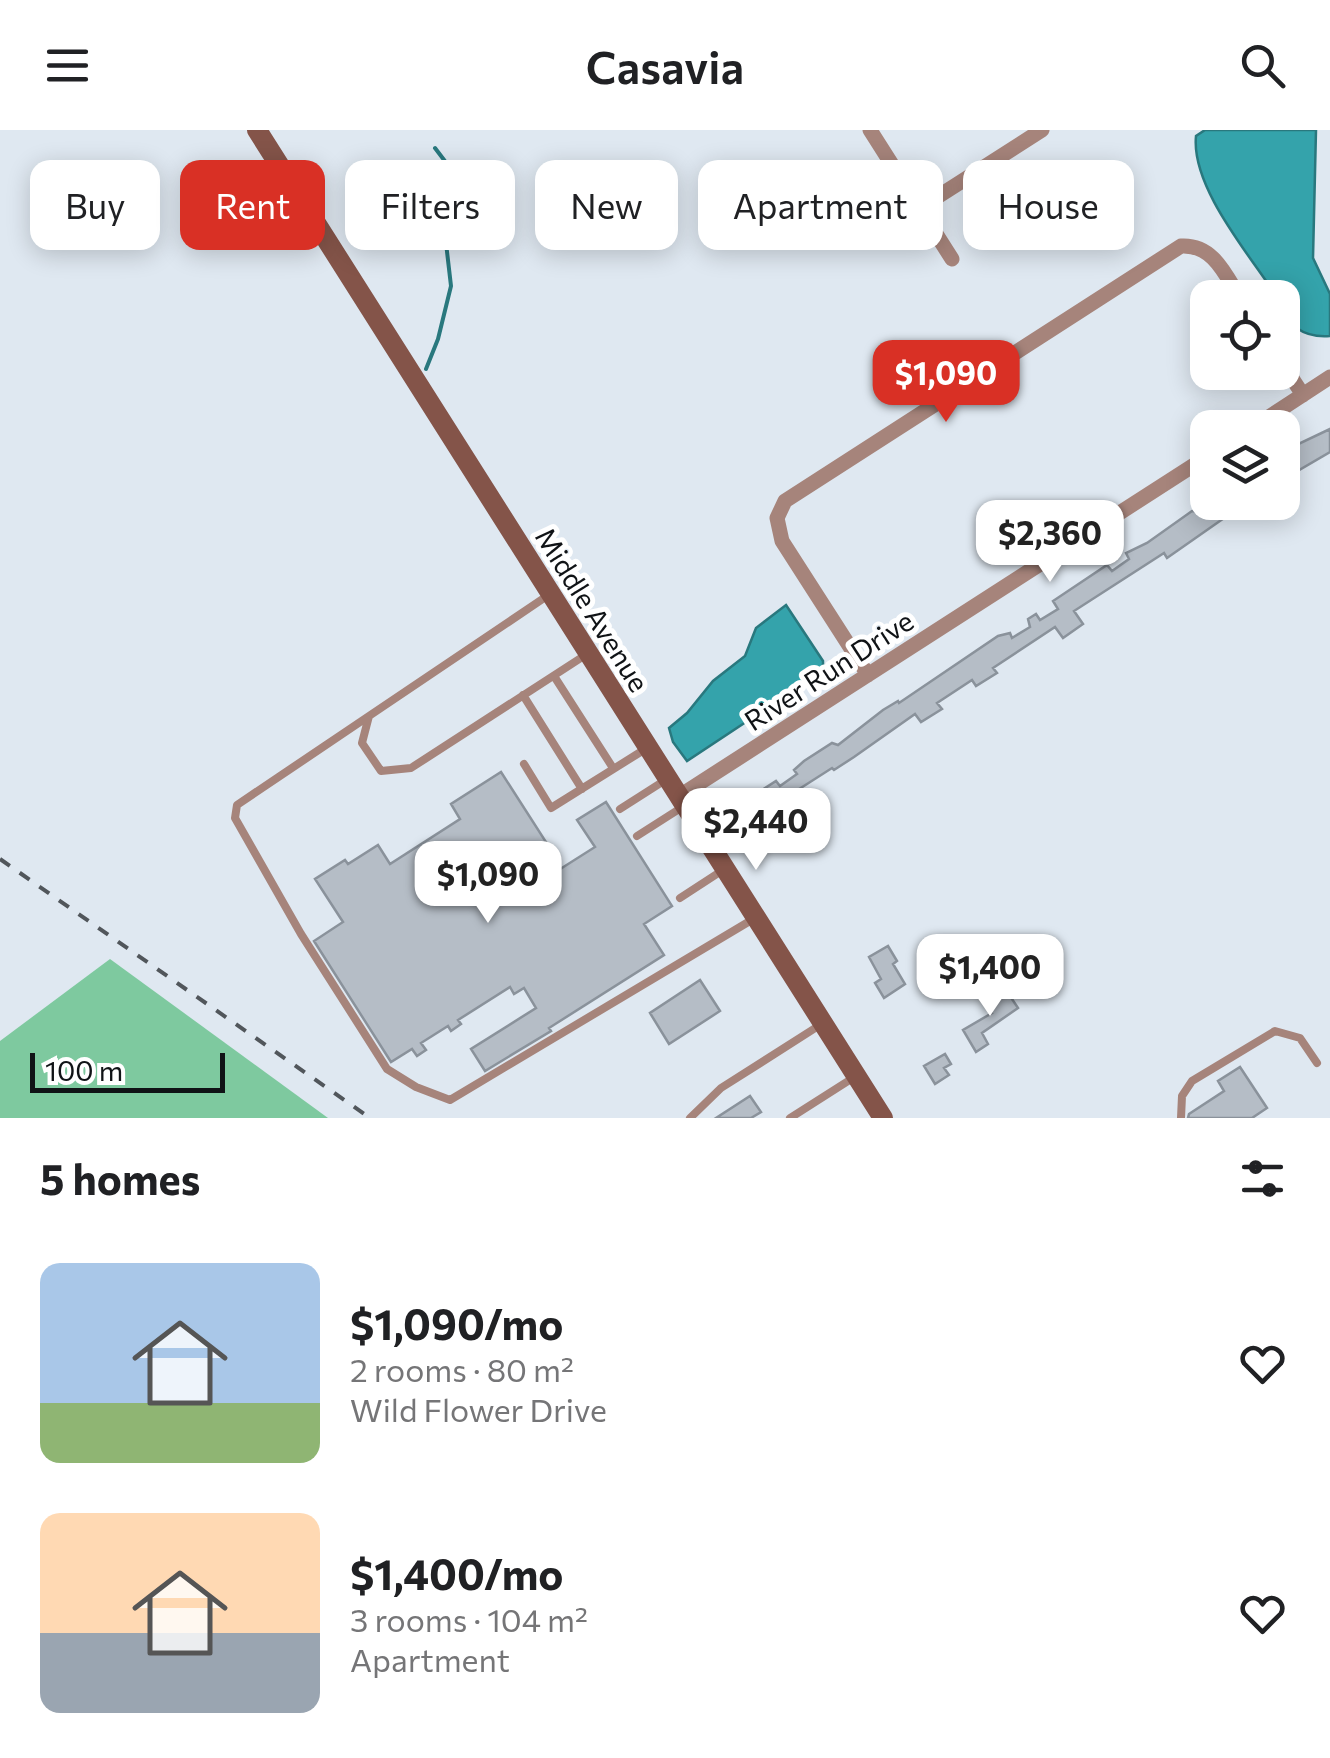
<!DOCTYPE html>
<html lang="en">
<head>
<meta charset="utf-8">
<style>
	body { margin:0; font-family:Commissioner,sans-serif; background:#f6f6f6; color:#202124; height:100vh; display:flex; flex-direction:column; font-size:38px; white-space:nowrap }
	* { box-sizing:border-box; margin:0 }
	p { font-size:32px; color:#757577 }
	.icon { flex:none; width:55px; height:55px; fill:none; stroke:currentColor; stroke-width:2; stroke-linecap:round; stroke-linejoin:round }
	.map { position:relative; height:988px; overflow:hidden }
	.panel { display:flex; flex-direction:column; background:#fff; flex:1 }
	.panel>* { flex:none }
	.banner { position:absolute; left:30px; top:30px; width:1270px; height:90px; display:flex; gap:20px }
	.controls { position:absolute; left:1190px; top:150px; display:grid; gap:20px }
	.controls a { display:grid; place-items:center; width:110px; height:110px; border-radius:20px; background:#fff; box-shadow:0 5px 25px #0003; font-size:50px }
	.scale { position:absolute; left:30px; bottom:25px; width:195px; box-sizing:border-box; padding-left:10px; border:5px solid #101316; border-top:0; font-size:28px; line-height:35px; white-space:nowrap; color:#101316; -webkit-text-stroke:8px #fff; paint-order:stroke }
	.price { position:absolute; translate:-50% -85px; padding:0 22px; border-radius:20px; background:#fff; color:#222; font-size:32px; line-height:65px; filter:drop-shadow(0 2px 5px #0008) }
	.price::after { content:''; position:absolute; left:50%; top:60px; width:30px; height:22px; margin-left:-15px; background:inherit; clip-path:polygon(0 0,100% 0,50% 100%) }
	.price.current { background:#d93025; color:#fff }
	ul { padding:0; list-style:none }
	li { display:flex; align-items:center; gap:30px; height:250px; padding:0 40px }
	li span { display:grid; place-items:center; flex:none; width:280px; height:200px; border-radius:20px; color:#555 }
	li>.icon { margin-inline-start:auto }
	span .icon { width:120px; height:120px; fill:#fffc; stroke-width:1 }
	li b { font-size:42px }
	h2 { display:flex; justify-content:space-between; align-items:center; height:120px; padding:0 40px; font-size:42px }
	.pill { padding:0 35px; border-radius:20px; background:#fff; box-shadow:0 5px 25px #0003; font-size:35px; line-height:90px }
	.pill.current { background:#d93025; color:#fff }
	header { display:flex; justify-content:space-between; align-items:center; height:130px; padding:0 40px; background:#fff; font-size:45px; font-weight:600 }
	.map>svg:first-child { display:block }
	.forest { fill:#7ec99f }
	.water { fill:#34a3ab; stroke:#29787e; stroke-width:2.5 }
	.lines { fill:none; stroke-linecap:round; stroke-linejoin:round }
	.stream { stroke:#29787e; stroke-width:4 }
	.building { fill:#b5bdc6; stroke:#8a929b; stroke-width:2.5 }
	.lane { stroke:#a6847b; stroke-width:8 }
	.street { stroke:#a6847b; stroke-width:15 }
	.secondary { stroke:#845449; stroke-width:20 }
	.rail { stroke:#51565b; stroke-width:4; stroke-dasharray:12 12; stroke-linecap:butt }
	.labels { text-anchor:middle; stroke-width:10; stroke-linejoin:round; paint-order:stroke }
	.street-label { font-size:28px; fill:#101316; stroke:#fff }
</style>
</head>
<body>
<header><svg class="icon" aria-label="menu" viewBox="0 0 24 24"><path d="M4 6h16M4 12h16M4 18h16"/></svg>Casavia<svg class="icon" aria-label="search" viewBox="0 0 24 24"><circle cx="10" cy="10" r="6"/><path d="M15 15l6 6"/></svg></header>
<div class="map">
<svg width="1330" height="988" viewBox="0 0 1330 988">
	<rect width="100%" height="100%" fill="#dfe8f1"/>
	<!-- forest -->
	<path class="forest" d="M110 829 328 988H0V911Z"/>
	<!-- water -->
	<path class="water" d="M1205 0H1316L1313 128 1330 164V206C1305 208 1283 196 1282 168L1277 167C1249 124 1191 57 1196 6Z
		M786 475 823 531V541L687 631 673 612 669 598 687 583 713 551 745 526 756 498Z"/>
	<g class="lines">
		<!-- stream -->
		<path class="stream" d="M426 239 438 209 451 156 446 113 463 55 435 18"/>
	</g>
	<!-- building -->
	<path class="building" d="M1330 299V322L1282 350V327L1294 320 1292 317Z
		M1212 372H1247L1167 428 1164 423 1074 481 1083 494 1063 508 1055 497 993 538 997 543 976 556 972 550 937 573 942 579 921 592 915 584 854 627 834 640 832 638 749 691 744 684 739 675 776 651 780 656 797 644 794 640 804 631 832 613 838 615 883 580 898 571 899 573 998 506 1010 503 1012 508 1030 497 1028 489 1036 484 1040 490 1058 479 1053 471 1107 435 1112 441 1129 429 1126 423 1147 413 1192 381 1198 382Z
		M501 642 546 712 518 729 535 755 595 717 577 690 606 672 672 776 644 794 664 825 549 898 551 901 485 941 471 919 536 878 524 858 514 864 510 857 458 890 461 894 451 901 448 896 421 913 426 920 417 926 412 919 391 932 314 811 343 792 315 749 345 730 348 734 378 715 390 734 460 689 451 674Z
		M888 816 897 831 893 834 905 854 884 868 875 853 881 849 869 827Z
		M700 850 720 881 669 914 650 883Z
		M1006 860 1018 878 982 903 988 914 976 922 963 900 992 883 985 872Z
		M945 924 951 934 944 938 949 945 935 954 924 936Z
		M1240 937 1267 978 1252 988H1188L1189 984 1224 961 1218 951Z
		M750 966 761 982 751 988H716Z"/>
	<g class="lines">
		<!-- lane -->
		<path class="lane" d="M550 464 369 586 362 613 381 641 411 638 587 524
			M554 546 613 638
			M523 565 582 659
			M369 586 237 675 235 688 301 804 387 939 416 957 450 970 755 788
			M524 634 551 678 647 618
			M620 679 667 649
			M637 706 684 676
			M680 768 723 740
			M690 988 721 958 820 895
			M790 988 856 946
			M1181 988 1182 966 1192 951 1275 901 1300 908 1317 933"/>
		<!-- street -->
		<path class="street" d="M870 0 952 129
			M920 78 1042 0
			M1282 233 1303 265
			M1252 298 1330 247
			M868 545 782 411 777 388 785 371 1181 116C1213 114 1225 144 1240 168
			M678 667 1208 326"/>
		<!-- secondary -->
		<path class="secondary" d="M257 0 883 988"/>
		<!-- rail -->
		<path class="rail" d="M0 729 370 988"/>
	</g>
	<g class="labels">
		<!-- street labels -->
		<g class="street-label">
			<text transform="translate(592 480) rotate(58)" y="10">Middle Avenue</text>
			<text transform="translate(829 541) rotate(-33)" y="10">River Run Drive</text>
		</g>
	</g>
</svg>
<div class="controls">
<a><svg class="icon" aria-label="locate" viewBox="0 0 24 24"><circle cx="12" cy="12" r="6"/><path d="M12 2v4M12 18v4M2 12h4M18 12h4"/></svg></a>
<a><svg class="icon" aria-label="layers" viewBox="0 0 24 24"><path d="M12 4l9 5-9 5-9-5zM3 14l9 5 9-5"/></svg></a>
</div>
<div class="scale">100 m</div>
<b class="price current" style="left:946px;top:295px">$1,090</b>
<b class="price" style="left:1050px;top:455px">$2,360</b>
<b class="price" style="left:756px;top:743px">$2,440</b>
<b class="price" style="left:488px;top:796px">$1,090</b>
<b class="price" style="left:990px;top:889px">$1,400</b>
<div class="banner">
<a class="pill">Buy</a>
<a class="pill current">Rent</a>
<a class="pill">Filters</a>
<a class="pill">New</a>
<a class="pill">Apartment</a>
<a class="pill">House</a>
</div>
</div>
<section class="panel">
<h2>5 homes<svg class="icon" aria-label="filters" viewBox="0 0 24 24"><path d="M4 7h16M4 17h16"/><circle cx="9" cy="7" r="2"/><circle cx="15" cy="17" r="2"/></svg></h2>
<ul>
<li><span style="background:linear-gradient(#a9c7e8 70%,#8fb573 0)"><svg class="icon" aria-label="home" viewBox="0 0 24 24"><path d="M3 11l9-7 9 7M6 9v11h12V9"/></svg></span><div><b>$1,090/mo</b><p>2 rooms · 80 m²</p><p>Wild Flower Drive</p></div><svg class="icon" aria-label="heart" viewBox="0 0 24 24"><path d="M12 20l-8-8c-3-5 5-10 8-4 3-6 11-1 8 4z"/></svg></li>
<li><span style="background:linear-gradient(#ffd9b3 60%,#9aa5b1 0)"><svg class="icon" aria-label="home" viewBox="0 0 24 24"><path d="M3 11l9-7 9 7M6 9v11h12V9"/></svg></span><div><b>$1,400/mo</b><p>3 rooms · 104 m²</p><p>Apartment</p></div><svg class="icon" aria-label="heart" viewBox="0 0 24 24"><path d="M12 20l-8-8c-3-5 5-10 8-4 3-6 11-1 8 4z"/></svg></li>
</ul>
</section>
</body>
</html>
